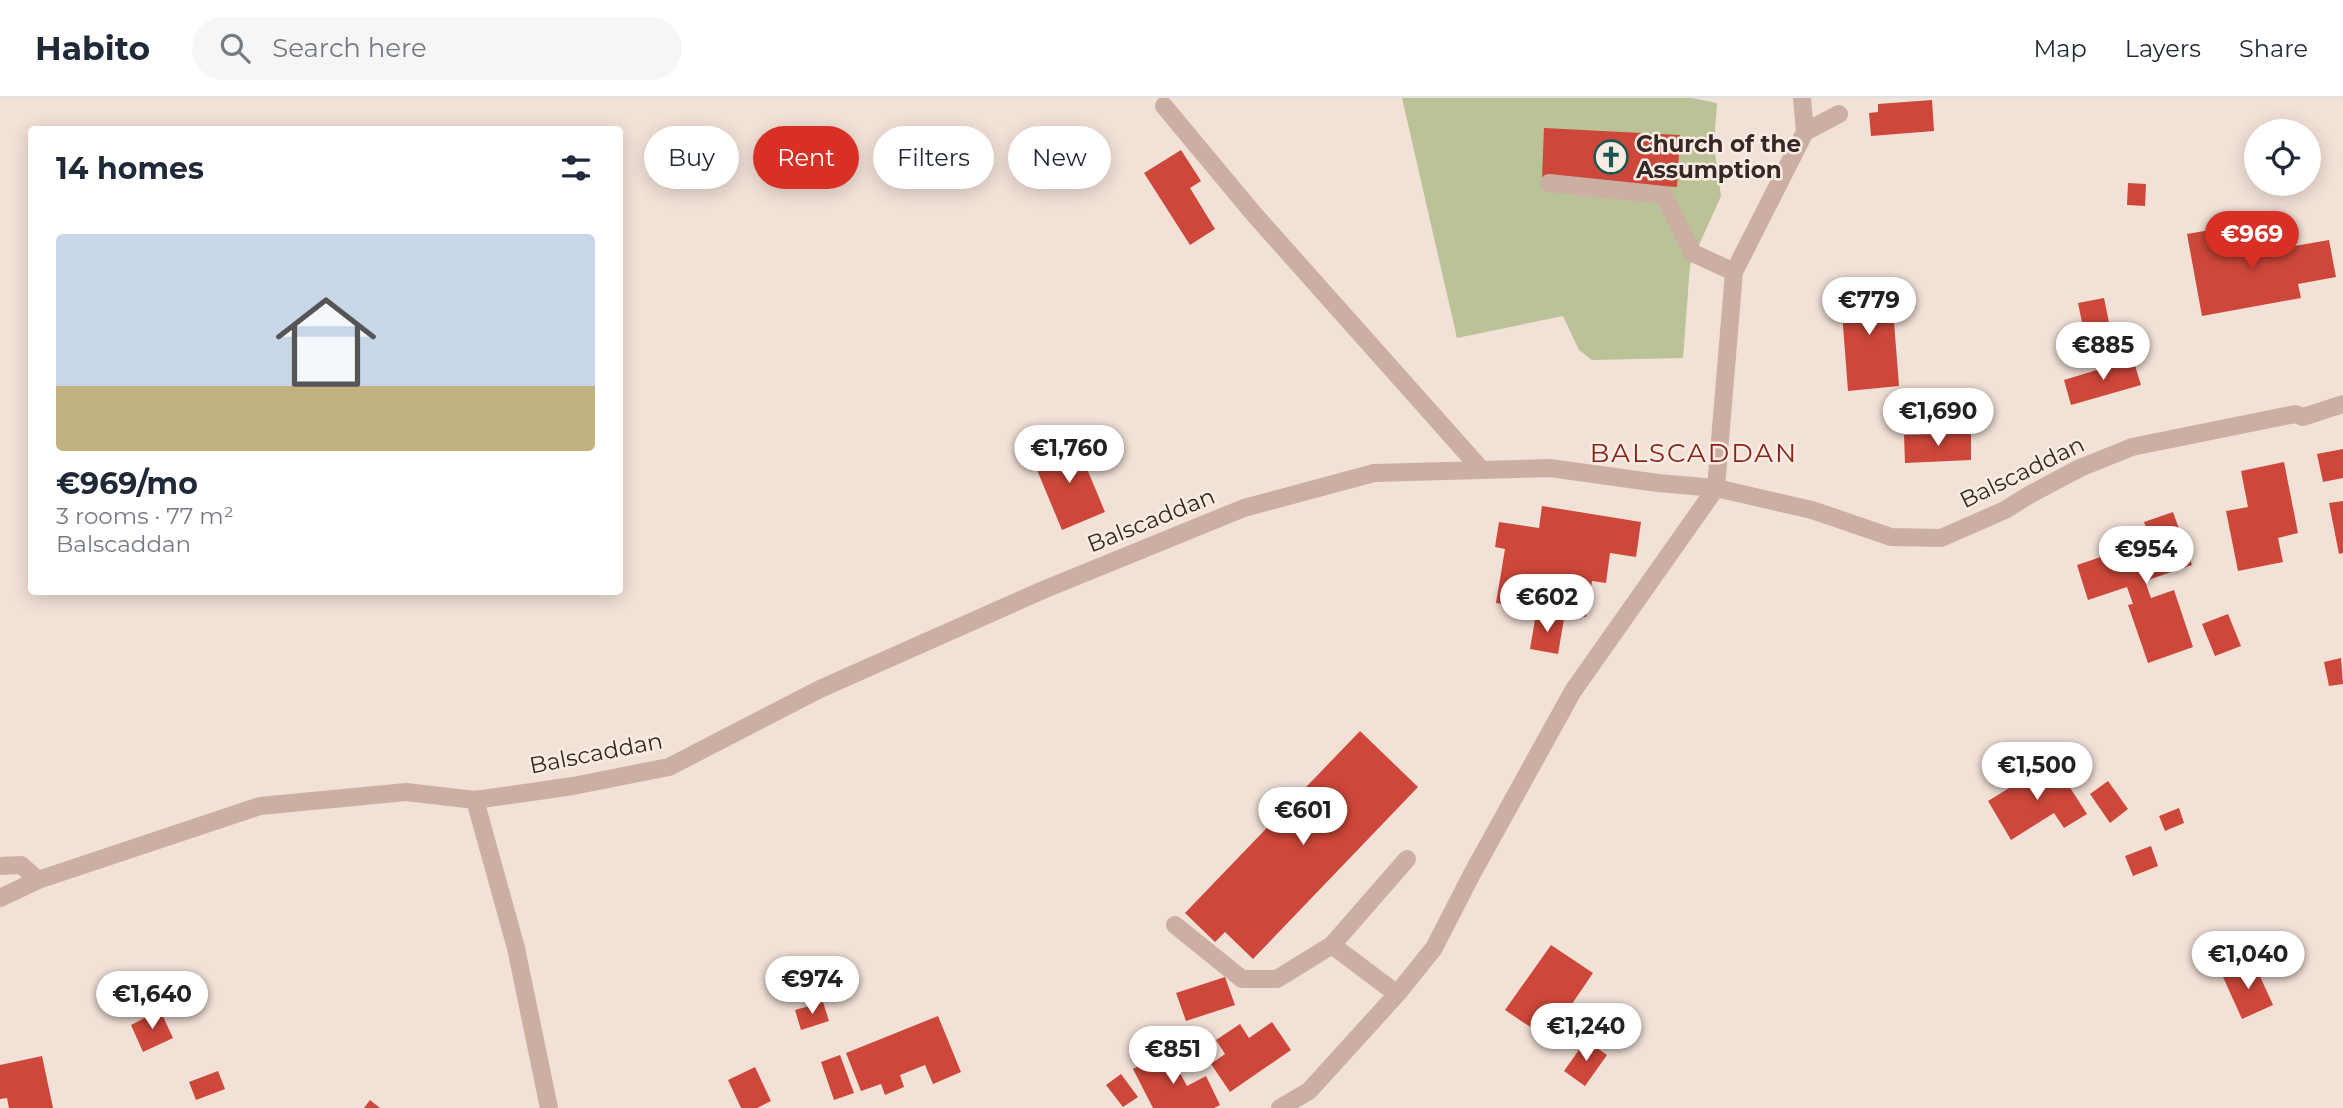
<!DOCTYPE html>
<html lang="en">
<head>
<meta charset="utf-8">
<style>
	body { margin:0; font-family:Montserrat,sans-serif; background:#f6f6f7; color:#1f2937; height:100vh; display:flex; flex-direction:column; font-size:26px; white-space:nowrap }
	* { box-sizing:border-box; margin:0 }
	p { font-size:23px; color:#747a83 }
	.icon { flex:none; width:38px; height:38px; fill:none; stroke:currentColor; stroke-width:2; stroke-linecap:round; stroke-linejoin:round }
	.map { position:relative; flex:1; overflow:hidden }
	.side { position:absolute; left:28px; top:28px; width:595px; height:469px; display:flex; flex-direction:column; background:#fff; border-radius:7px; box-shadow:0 4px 18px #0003 }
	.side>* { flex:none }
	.hud { position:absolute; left:644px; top:28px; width:665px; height:63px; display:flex; gap:14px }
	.controls { position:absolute; left:2244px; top:21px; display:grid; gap:14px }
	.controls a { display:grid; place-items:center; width:77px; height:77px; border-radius:50%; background:#fff; box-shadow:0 4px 18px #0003; font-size:35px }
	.price { position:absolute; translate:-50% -60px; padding:0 16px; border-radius:24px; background:#fff; color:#222; font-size:23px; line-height:46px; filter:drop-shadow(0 2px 4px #0008) }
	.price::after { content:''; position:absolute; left:50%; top:42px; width:21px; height:16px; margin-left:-10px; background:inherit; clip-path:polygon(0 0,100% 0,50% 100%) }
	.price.selected { background:#d93025; color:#fff }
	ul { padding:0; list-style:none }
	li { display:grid; align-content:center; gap:14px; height:371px; padding:0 28px }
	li+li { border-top:2px solid #e0e1e3 }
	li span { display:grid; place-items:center; height:217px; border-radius:7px; color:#555 }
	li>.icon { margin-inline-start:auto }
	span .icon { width:126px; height:126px; fill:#fffc; stroke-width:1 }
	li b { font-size:30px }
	h2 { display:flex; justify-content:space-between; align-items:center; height:84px; padding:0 28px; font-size:30px }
	.pill { padding:0 24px; border-radius:32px; background:#fff; box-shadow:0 4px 18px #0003; font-size:24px; line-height:63px }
	.pill.selected { background:#d93025; color:#fff }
	header { display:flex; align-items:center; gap:42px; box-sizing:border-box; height:98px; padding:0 35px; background:#fff; border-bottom:2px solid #e0e1e3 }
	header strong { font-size:33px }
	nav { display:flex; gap:38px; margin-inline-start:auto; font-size:24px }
	.search { width:490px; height:63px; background:#f6f6f7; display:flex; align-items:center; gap:18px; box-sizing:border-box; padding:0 24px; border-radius:38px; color:#747a83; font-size:26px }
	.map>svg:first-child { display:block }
	.green { fill:#bac297 }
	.building { fill:#cd473a }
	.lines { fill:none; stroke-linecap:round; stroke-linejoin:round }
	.minor { stroke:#cbafa3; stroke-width:18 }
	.labels { text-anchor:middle; stroke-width:5; stroke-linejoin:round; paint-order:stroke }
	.poi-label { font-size:23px; font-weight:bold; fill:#352825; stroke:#faece3; text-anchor:start }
	.street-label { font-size:23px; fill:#352825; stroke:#faece3 }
	.quarter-label { font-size:26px; letter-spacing:2px; fill:#89231a; stroke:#faece3 }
</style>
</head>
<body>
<header>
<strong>Habito</strong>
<div class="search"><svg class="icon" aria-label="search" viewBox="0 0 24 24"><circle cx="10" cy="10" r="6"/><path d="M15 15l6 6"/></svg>Search here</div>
<nav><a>Map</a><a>Layers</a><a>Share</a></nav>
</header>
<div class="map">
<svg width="2343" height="1010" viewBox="0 0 2343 1010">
	<rect width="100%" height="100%" fill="#f2e1d7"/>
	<!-- green -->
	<path class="green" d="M1402 0H1692L1717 5 1714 48 1721 98 1690 167 1683 260 1592 262 1579 252 1563 218 1457 240Z"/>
	<!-- building -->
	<path class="building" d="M1932 2 1934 33 1871 38 1869 15 1878 14V6Z
		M1544 30 1680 37 1677 89 1542 81Z
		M1181 52 1201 83 1190 90 1215 131 1190 147 1144 75Z
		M2128 85 2146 86 2145 108 2127 107Z
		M2239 127 2244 157 2329 142 2336 179 2298 186 2301 200 2202 218 2187 136Z
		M1891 185 1899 288 1848 293 1840 188Z
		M2104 200 2112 239 2086 244 2078 205Z
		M2133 261 2141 287 2071 307 2064 282Z
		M1971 335V362L1905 365 1904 337Z
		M1075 342 1105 414 1062 432 1032 360Z
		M2343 351V380L2323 384 2317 356Z
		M2284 364 2298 435 2278 440 2283 464 2238 473 2226 413 2248 409 2241 373Z
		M2343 403V455L2339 456 2329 405Z
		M1542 408 1641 424 1636 459 1610 455 1606 485 1592 483 1586 519 1496 505 1505 451 1495 449 1499 424 1539 430Z
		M2173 414 2192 467 2145 483 2151 500 2174 492 2193 549 2148 565 2128 507 2133 506 2127 489 2088 502 2077 467 2151 442 2144 424Z
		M1536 516 1564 521 1558 556 1530 551Z
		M2228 516 2241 548 2215 558 2202 526Z
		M2341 560 2343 586 2329 588 2324 564Z
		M1360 633 1418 689 1253 861 1225 834 1215 844 1185 815Z
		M2053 663 2087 716 2064 730 2054 715 2011 742 1988 703Z
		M2108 683 2128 711 2110 725 2090 696Z
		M2179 710 2184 725 2165 733 2159 718Z
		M2151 748 2158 768 2133 778 2125 758Z
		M1551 847 1593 875 1548 941 1505 912Z
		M2254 865 2273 907 2242 921 2223 879Z
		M1225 879 1235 907 1186 923 1176 895Z
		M823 904 829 923 801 932 795 912Z
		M160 912 173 940 143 954 131 927Z
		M938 918 961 974 933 986 925 967 900 977 904 989 885 997 881 986 861 993 846 955Z
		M1272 924 1291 952 1230 994 1211 966 1225 956 1216 942 1240 926 1249 940Z
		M1586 942 1607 957 1585 988 1564 973Z
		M1168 953 1187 988 1206 978 1220 1007 1214 1010H1153L1133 971Z
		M840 957 854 995 834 1002 821 964Z
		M42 958 53 1010H9L7 1000 0 1001V967Z
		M755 969 771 1003 757 1010H741L728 982Z
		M218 973 225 991 196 1002 189 984Z
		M1121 976 1138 999 1123 1009 1106 987Z
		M370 1002 380 1010H364Z"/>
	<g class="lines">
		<!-- minor -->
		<path class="minor" d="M1802 0 1805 34
			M1164 8 1253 115 1480 370
			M1549 85 1664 97 1693 155 1734 174
			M475 702 516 850 549 1010
			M0 768 21 767 38 782
			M0 800 38 782 260 708 406 694 475 702 573 688 669 669 820 591 1043 492 1244 410 1374 375 1550 370 1658 385 1716 390 1812 412 1891 439 1941 440 2005 412 2029 397 2080 370 2132 349 2295 316 2303 319 2343 306
			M1175 827 1242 881H1277L1332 847 1407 761
			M1332 847 1397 896
			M1280 1010 1309 993 1397 896 1434 850 1473 774 1573 593 1716 390 1734 174 1805 34 1839 16"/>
	</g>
	<!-- icons -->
	<defs>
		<symbol id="church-ring" viewBox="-11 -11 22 22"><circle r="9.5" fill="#faece3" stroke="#195953" stroke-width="1.5"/><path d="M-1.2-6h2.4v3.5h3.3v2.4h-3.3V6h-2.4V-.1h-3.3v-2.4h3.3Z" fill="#195953"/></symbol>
	</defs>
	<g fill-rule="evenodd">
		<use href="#church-ring" x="1592" y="40" width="38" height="38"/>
	</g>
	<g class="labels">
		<!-- poi labels -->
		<g class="poi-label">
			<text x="1636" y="54">Church of the<tspan x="1636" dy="26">Assumption</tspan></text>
		</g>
		<!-- street labels -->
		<g class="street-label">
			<text transform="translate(2022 374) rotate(-26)" y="8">Balscaddan</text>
			<text transform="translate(1151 422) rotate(-22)" y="8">Balscaddan</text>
			<text transform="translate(596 655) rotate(-11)" y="8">Balscaddan</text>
		</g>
		<!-- quarter labels -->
		<g class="quarter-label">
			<text x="1694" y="364">BALSCADDAN</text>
		</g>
	</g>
</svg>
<div class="controls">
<a><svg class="icon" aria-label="locate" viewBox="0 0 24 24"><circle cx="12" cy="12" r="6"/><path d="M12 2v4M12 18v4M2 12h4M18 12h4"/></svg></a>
</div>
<b class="price selected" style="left:2252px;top:173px">€969</b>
<b class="price" style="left:1869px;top:239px">€779</b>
<b class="price" style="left:2103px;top:284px">€885</b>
<b class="price" style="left:1938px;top:350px">€1,690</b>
<b class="price" style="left:1069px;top:387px">€1,760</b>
<b class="price" style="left:2146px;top:488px">€954</b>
<b class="price" style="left:1547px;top:536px">€602</b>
<b class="price" style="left:2037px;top:704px">€1,500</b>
<b class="price" style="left:1303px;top:749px">€601</b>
<b class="price" style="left:2248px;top:893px">€1,040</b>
<b class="price" style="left:812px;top:918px">€974</b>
<b class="price" style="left:152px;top:933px">€1,640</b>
<b class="price" style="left:1586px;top:965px">€1,240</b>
<b class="price" style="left:1173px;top:988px">€851</b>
<div class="hud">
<a class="pill">Buy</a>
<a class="pill selected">Rent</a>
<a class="pill">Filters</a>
<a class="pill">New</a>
</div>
<section class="side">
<h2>14 homes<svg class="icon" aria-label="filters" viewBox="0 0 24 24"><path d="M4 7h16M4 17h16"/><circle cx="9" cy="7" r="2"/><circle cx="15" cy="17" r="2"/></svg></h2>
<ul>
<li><span style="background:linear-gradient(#c9d6e8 70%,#c2b280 0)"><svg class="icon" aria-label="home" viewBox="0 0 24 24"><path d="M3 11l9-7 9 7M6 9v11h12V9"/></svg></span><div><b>€969/mo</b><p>3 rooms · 77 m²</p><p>Balscaddan</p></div></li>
</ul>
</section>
</div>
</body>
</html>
